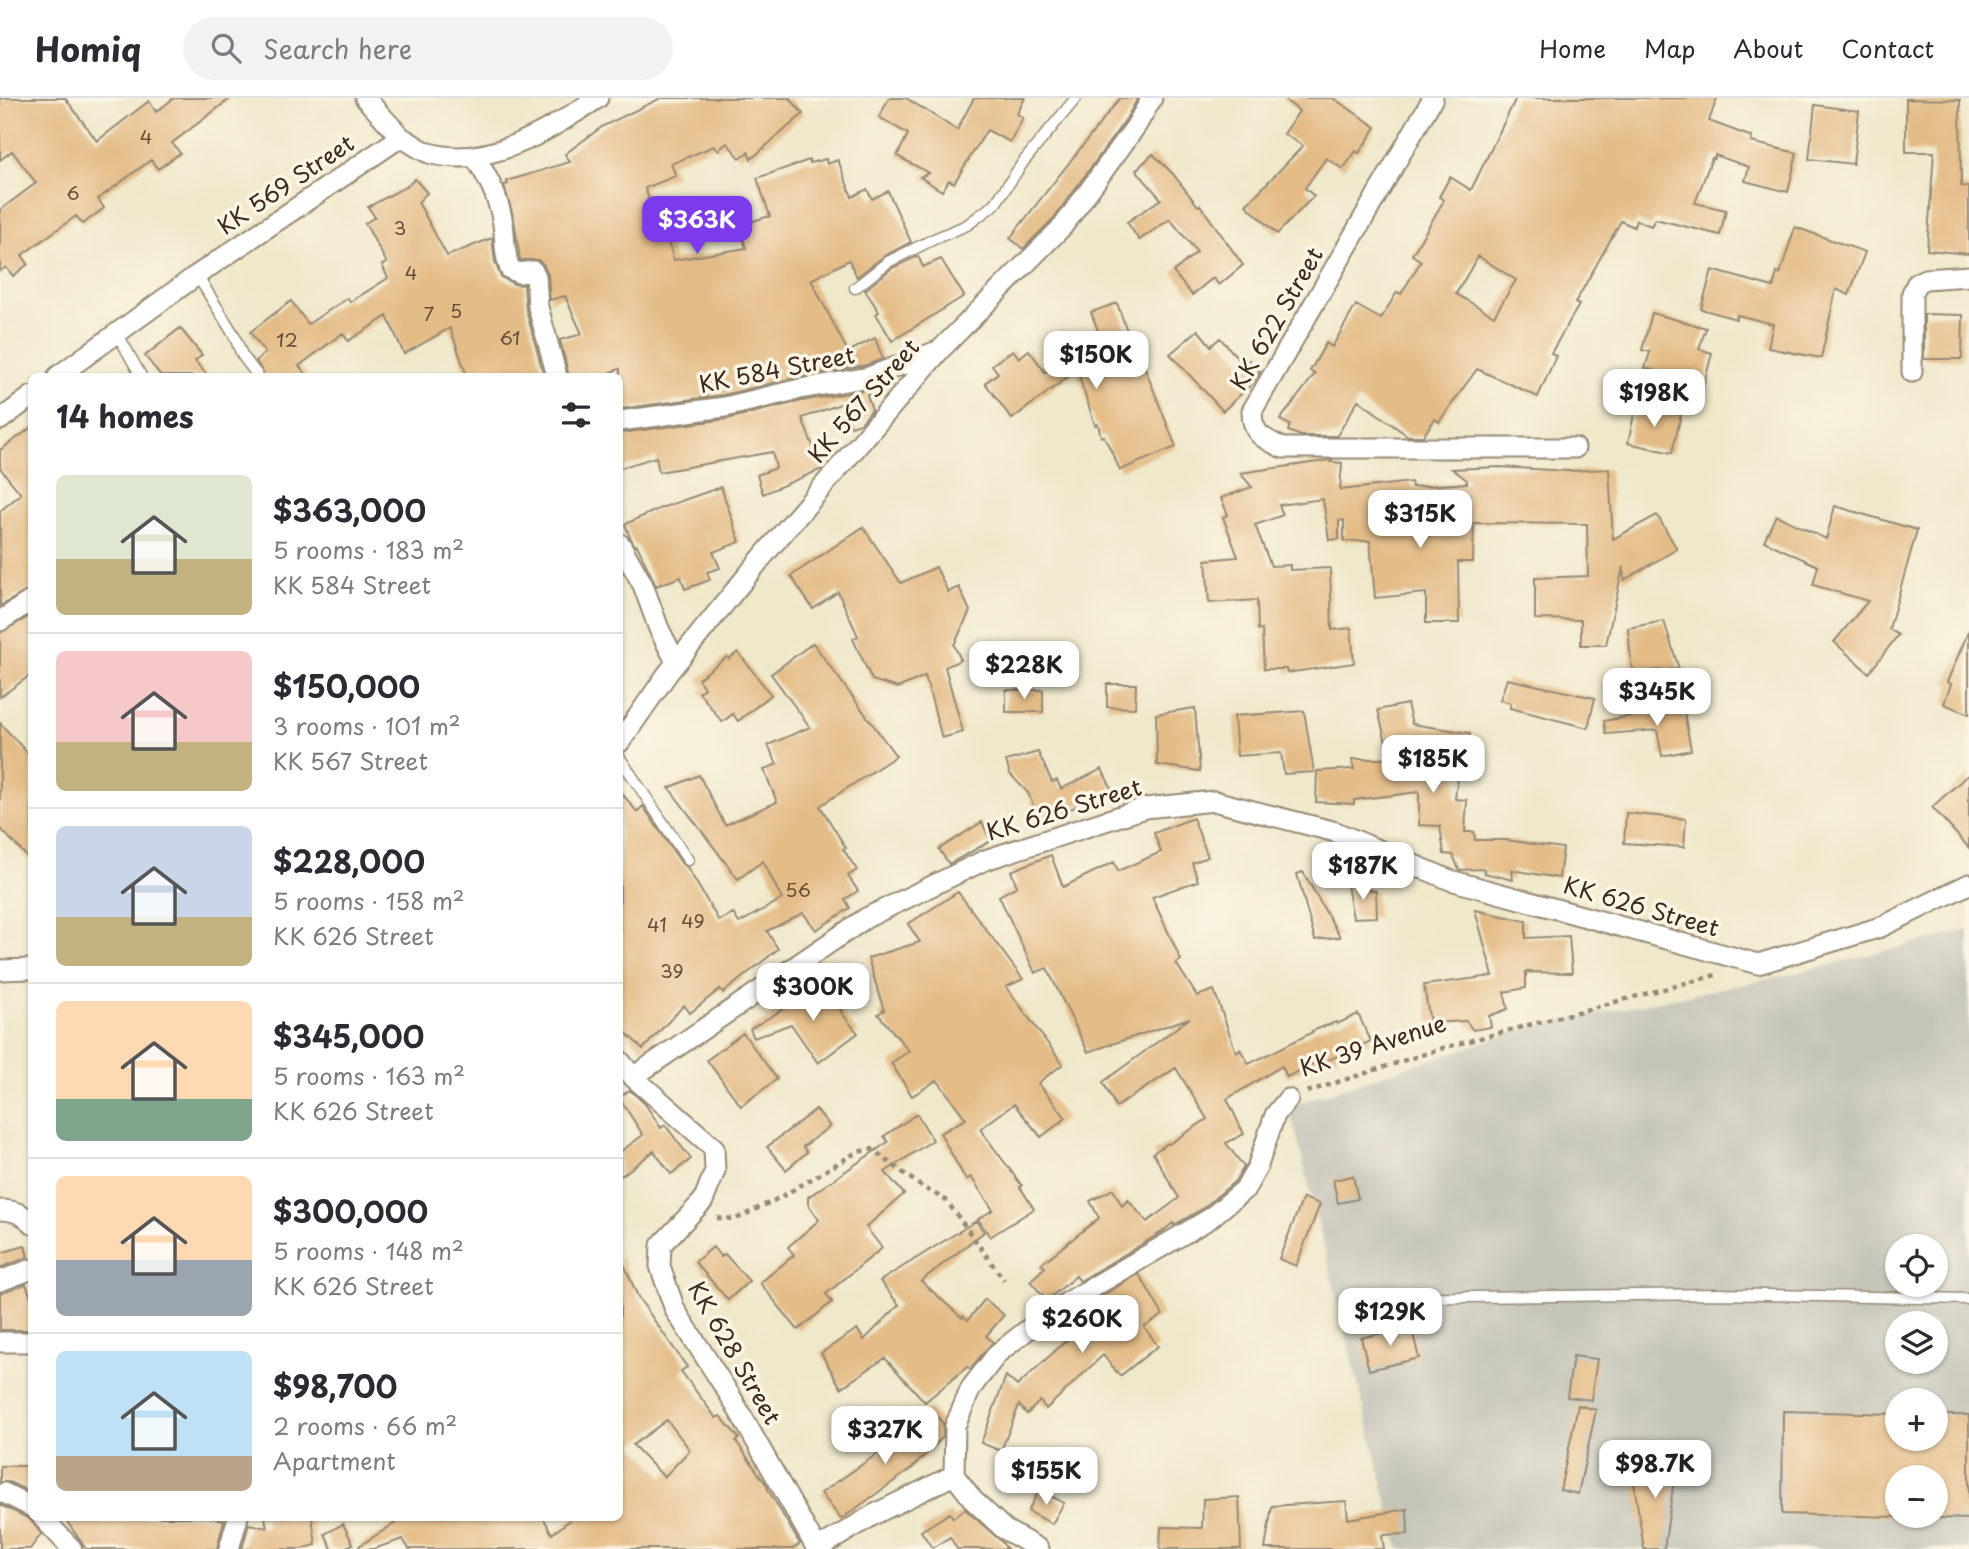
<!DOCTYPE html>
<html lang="en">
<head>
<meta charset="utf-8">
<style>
	body { margin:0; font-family:"Playpen Sans",sans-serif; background:#f2f2f3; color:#2b2b33; height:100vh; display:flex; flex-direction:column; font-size:26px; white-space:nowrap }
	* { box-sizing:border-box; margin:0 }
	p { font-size:23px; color:#7c7c81 }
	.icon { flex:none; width:38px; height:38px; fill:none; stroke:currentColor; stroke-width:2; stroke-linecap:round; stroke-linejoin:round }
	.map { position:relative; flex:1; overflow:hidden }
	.side { position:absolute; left:28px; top:275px; width:595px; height:1148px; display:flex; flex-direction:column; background:#fff; border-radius:10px; box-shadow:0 2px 5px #0004 }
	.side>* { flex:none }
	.controls { position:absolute; left:1885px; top:1136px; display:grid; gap:14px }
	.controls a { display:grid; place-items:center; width:63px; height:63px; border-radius:50%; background:#fff; box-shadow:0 2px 5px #0004; font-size:35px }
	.price { position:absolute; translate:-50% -60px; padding:0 16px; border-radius:14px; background:#fff; color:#222; font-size:23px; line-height:46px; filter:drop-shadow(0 2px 4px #0008) }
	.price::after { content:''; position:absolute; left:50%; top:42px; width:21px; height:16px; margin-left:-10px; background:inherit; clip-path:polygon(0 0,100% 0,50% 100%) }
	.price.active { background:#7c3aed; color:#fff }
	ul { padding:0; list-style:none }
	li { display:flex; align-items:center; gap:21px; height:175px; padding:0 28px }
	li+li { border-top:2px solid #e1e1e2 }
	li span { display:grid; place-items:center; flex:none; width:196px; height:140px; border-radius:10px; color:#555 }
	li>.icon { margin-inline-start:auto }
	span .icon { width:84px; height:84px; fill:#fffc; stroke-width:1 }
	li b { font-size:30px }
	h2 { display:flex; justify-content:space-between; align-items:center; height:84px; padding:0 28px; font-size:30px }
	header { display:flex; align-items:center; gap:42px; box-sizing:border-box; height:98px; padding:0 35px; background:#fff; border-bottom:2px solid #e1e1e2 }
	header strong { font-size:33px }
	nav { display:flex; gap:38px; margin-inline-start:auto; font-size:24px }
	.search { width:490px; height:63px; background:#f2f2f3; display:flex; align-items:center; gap:18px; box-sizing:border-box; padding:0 24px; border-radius:38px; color:#7c7c81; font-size:26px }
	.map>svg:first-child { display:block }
	.industrial { fill:#c5c5b9; fill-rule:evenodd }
	.building { fill:#e4bc87; fill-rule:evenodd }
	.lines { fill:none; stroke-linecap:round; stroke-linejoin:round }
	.service-casing { stroke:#968974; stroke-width:13 }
	.minor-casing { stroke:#968974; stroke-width:23 }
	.path { stroke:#968974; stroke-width:4.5; stroke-dasharray:5 5; stroke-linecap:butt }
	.service { stroke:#fff; stroke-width:10 }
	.minor { stroke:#fff; stroke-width:19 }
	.labels { text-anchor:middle; stroke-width:7; stroke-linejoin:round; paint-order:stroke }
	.number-label { font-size:19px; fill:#654e38 }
	.street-label { font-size:23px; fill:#3b2a1e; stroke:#fcf5e5 }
</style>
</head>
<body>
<header>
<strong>Homiq</strong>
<div class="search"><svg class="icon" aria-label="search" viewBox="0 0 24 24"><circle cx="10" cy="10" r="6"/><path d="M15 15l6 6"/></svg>Search here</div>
<nav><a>Home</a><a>Map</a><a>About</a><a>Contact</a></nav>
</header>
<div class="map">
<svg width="1969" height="1451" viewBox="0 0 1969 1451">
	<rect width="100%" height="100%" fill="#fcf5e5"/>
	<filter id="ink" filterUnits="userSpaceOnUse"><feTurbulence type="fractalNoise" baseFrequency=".0143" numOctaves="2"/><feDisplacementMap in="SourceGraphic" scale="14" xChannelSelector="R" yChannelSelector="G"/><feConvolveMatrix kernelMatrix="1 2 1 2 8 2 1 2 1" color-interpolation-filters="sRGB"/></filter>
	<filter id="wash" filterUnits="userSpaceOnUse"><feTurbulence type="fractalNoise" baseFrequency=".00686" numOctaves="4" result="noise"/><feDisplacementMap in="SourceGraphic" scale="28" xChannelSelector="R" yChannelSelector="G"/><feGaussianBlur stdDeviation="1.57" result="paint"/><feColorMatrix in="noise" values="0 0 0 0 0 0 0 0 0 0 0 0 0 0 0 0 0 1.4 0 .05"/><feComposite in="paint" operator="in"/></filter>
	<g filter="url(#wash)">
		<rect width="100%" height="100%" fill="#f0e8cb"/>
		<!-- industrial -->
		<path class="industrial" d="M1969 832V1451H1399L1289 1008 1526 930 1788 877ZM1897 1148H1936V1186H1897ZM1897 1225H1936V1264H1897ZM1897 1302H1936V1340H1897ZM1897 1379H1936V1418H1897Z"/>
		<g id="blocks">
			<!-- building -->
			<path class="building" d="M0 0H65L97 43 149 3 156 14 174 0H231L172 45 180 55 158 71 151 62 98 101 104 110 83 126 76 118 22 157 28 166 13 178 6 169 0 173V112L36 85 12 53 0 62Z
				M661 0H790L803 16 751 61 748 54 740 60 727 45 718 52 714 48 671 66 676 78 645 90 664 145 668 144 674 162 746 150 739 127 770 118 757 80 809 62 810 65 826 61 827 66 838 62 852 99 867 91 872 101 888 93 911 144 884 158 857 179 849 162 811 182 848 254 875 240 883 261 866 267 798 279 723 297 620 311V271L599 278H569L560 242 582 236 565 198 550 202 548 177 543 166 538 162H520L514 121 504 87 508 86 507 83 570 64 565 56 603 28Z
				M889 0H906L957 32 974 0H1025L1017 16 1023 20 1010 44 987 32 954 85 949 82 942 93 920 79 929 75 897 58 908 36 879 19Z
				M1120 0H1138L1126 21 1054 120 1023 151 1010 140Z
				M1283 0H1333L1376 29 1359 55 1356 53 1343 71 1326 60 1305 90 1314 98 1277 136 1246 107 1303 48 1284 36 1299 13Z
				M1516 0H1717L1709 23 1752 39 1751 44 1797 55 1788 94 1745 83 1749 69 1715 57 1714 61 1712 60 1695 105 1726 112 1720 137 1655 121 1651 128 1636 122 1634 129 1621 123 1575 205 1579 207 1551 255 1556 258 1538 299 1477 271 1439 324 1435 321 1423 338H1408L1358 302 1337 338H1301L1288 333 1290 327 1280 322 1315 276 1310 273 1326 245 1332 249 1356 207 1381 221 1397 194 1401 196 1421 163 1412 157 1444 102 1439 99 1450 79 1471 92ZM1478 158 1516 182 1494 218 1456 196Z
				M1906 1 1960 2 1961 88 1969 89V156L1927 152 1934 54H1906Z
				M1815 7 1859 13 1853 66 1809 61Z
				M1153 56 1173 76 1198 108 1200 107 1243 167 1219 187 1213 180 1192 197 1173 174 1197 154 1170 121 1139 142 1127 124 1161 101 1136 72Z
				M415 81 427 95 418 104 447 158 492 140 495 164 501 179 514 186 524 187 526 212 544 278H467L450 230 404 256 387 218 348 243 343 235 299 268 308 278H265L256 263 265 255 250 234 291 203 308 226 348 200 350 204 388 180 382 167 387 165 365 125 375 119 368 109 407 88Z
				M1795 129 1865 154 1849 197 1836 191 1821 260 1768 250 1773 226 1737 217 1736 221 1701 211 1712 172 1773 189 1777 175 1780 176Z
				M918 158 923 169 941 161 964 198 892 243 876 216 879 214 865 192 892 170Z
				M1117 205 1140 269 1144 268 1176 349 1120 372 1104 338 1101 339 1098 326 1095 327 1077 272 1012 321 985 285 998 275 992 267 1013 252 1019 260 1029 252 1045 274 1106 254 1091 214Z
				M1652 215 1706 230 1699 251 1712 255 1704 286 1645 270 1650 254 1642 252Z
				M1924 216 1963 217 1962 261H1924Z
				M180 230 202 257 195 263 208 278H161L145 258Z
				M1198 232 1211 248 1220 240 1244 267 1249 262 1260 274 1254 284 1223 313 1170 256Z
				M892 284 893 287 867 297 872 312 861 325 851 328 843 305 802 320 822 371 763 396 757 377 776 370 772 354 659 374 656 359 620 370V335L727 321 802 303 871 291Z
				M1636 307 1681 317 1672 355 1628 345Z
				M32 329V490L0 508V413L21 396 0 370V352Z
				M1332 362 1331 364 1342 365 1340 392 1411 384 1412 389 1467 385V382L1452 371 1499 369 1568 373 1609 371 1613 441 1657 417 1677 451 1624 482 1623 469 1606 547H1581V522L1535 521V480L1588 478 1587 426 1474 425 1473 464H1458L1459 525H1426V495L1375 500 1370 443H1344V422L1339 423V441L1329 442 1323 401 1279 407 1283 417 1255 427 1271 468 1290 467V472L1330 470 1332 532 1351 530 1354 565 1287 575 1286 571H1264L1262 532H1258L1257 502 1209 505 1206 462 1238 459 1223 419 1228 417 1221 400 1252 389 1240 375Z
				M721 389 740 444 713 454 720 470 707 474 710 482 685 491 681 479 656 488 637 447 635 448 630 439 625 426 661 410Z
				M1835 408 1917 432 1889 531 1898 537 1869 575 1834 544 1868 503 1813 487 1818 468 1764 443 1776 417 1826 441Z
				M863 429 901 485 936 469 948 494 959 489 970 513 954 547 961 562 945 569 963 634 942 640 925 578 898 590 872 582 853 541 858 538 838 494 813 511 791 478Z
				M32 517V576L0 599V535Z
				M1664 523 1679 571 1634 574 1631 565 1628 530Z
				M1969 532V616L1944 606 1951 586 1947 584Z
				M813 545 896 658 820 708 846 750 843 751 857 772 848 778 858 793 845 801 850 810 816 832 803 815 767 833 778 851 723 895 720 891 690 915 684 907 643 951 620 929V693L637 714 643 708 682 766 687 769 719 823 733 815 739 825 782 801 763 763 738 781 669 690 699 677 725 727 777 704 764 672 777 666 768 647 810 629 771 576Z
				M738 554 771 597 738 623 733 616 722 624 699 594 704 590 698 581 727 559 729 561Z
				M1507 581 1595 600 1588 630 1510 610 1511 605 1500 602Z
				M1107 586H1136L1135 610 1107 609Z
				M1006 592H1043V614H1006Z
				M1407 606 1412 626 1470 635 1467 662 1460 660 1455 701 1467 702 1465 734H1474L1475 742H1506L1563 750 1559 780 1512 772 1513 782 1484 775V771L1459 772 1453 757 1444 756 1440 728 1419 727V694L1354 702V706L1316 704 1317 673 1354 671 1352 661H1390L1378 612Z
				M1683 608 1691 652 1662 658 1657 632 1606 636 1604 623Z
				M1195 610 1200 673 1157 667 1156 616Z
				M1304 613 1314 674 1284 676 1281 655 1237 658 1234 618Z
				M0 625 32 660V764L0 730Z
				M1038 654 1052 684 1057 682 1061 691 1102 671 1112 692 1040 725 1028 695 1010 676 1006 663Z
				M1969 676V750L1932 709Z
				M1626 715 1686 721 1684 749 1624 745Z
				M1193 720 1208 759 1192 765 1198 783 1152 799 1181 862 1176 865 1197 898 1214 892 1236 954 1240 951 1249 966 1313 934 1312 933 1336 924 1337 926 1358 916 1371 943 1324 964 1323 961 1287 979 1282 968 1227 1001 1244 1036 1226 1045 1244 1069 1235 1083 1202 1111 1174 1127 1173 1125 1162 1134 1080 1183 1076 1178 1047 1202 1030 1183 1045 1169 1041 1166 1099 1120 1090 1103 1113 1091 1122 1108 1128 1102 1147 1124 1179 1100 1153 1055 1168 1045 1169 1046 1207 1021 1176 970 1116 1009 1103 984 1190 920 1088 954 1047 870 1035 875 999 798 1017 788 1011 773 1051 757 1063 789 1114 764 1118 773 1161 754 1154 735Z
				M982 724 991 743 949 766 939 751Z
				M1303 774 1340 839 1315 842 1297 776Z
				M1347 787 1376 793 1377 819 1353 820Z
				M958 794 1023 881 1006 889 1063 966 1038 985 1066 1020 1041 1039 1014 1006 980 1031 1022 1088 1020 1089 1034 1111 990 1139 978 1121 993 1112 971 1079 966 1082 940 1035 966 1021 937 982 912 998 891 965 909 953 878 916 884 912 868 860 920 844 908 826Z
				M1475 812 1526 823V840L1569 838 1572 875 1526 874V890L1504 894 1508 911 1489 918 1491 929 1473 932 1466 923 1430 925 1424 887 1493 878Z
				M825 886 844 918 858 935 818 965 791 926 754 940 750 931Z
				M743 935 777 981 741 1008 707 962Z
				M630 992 645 1006 661 1030 665 1027 691 1061 671 1076 654 1053 620 1079V1054L643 1037 620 1001V999Z
				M816 1011 830 1028 803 1049 807 1054 786 1072 767 1049Z
				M917 1016 933 1042 885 1074 904 1096 866 1129 882 1150 826 1196 832 1204 798 1232 760 1185 794 1157 788 1149 819 1122 808 1106V1099L888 1044 884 1038Z
				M1353 1078 1358 1101 1338 1105 1333 1082Z
				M1303 1100 1320 1106 1296 1168 1279 1161Z
				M976 1123 984 1134 921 1183 962 1220 963 1218 968 1222 985 1201 1004 1217 986 1238 993 1244 970 1271 967 1269 925 1304 885 1260 841 1290 821 1255 857 1231 864 1242 899 1207 880 1183Z
				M25 1148 28 1159 0 1170V1155Z
				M713 1149 721 1159 725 1156 749 1183 728 1202 695 1164Z
				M620 1157 638 1199 687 1269 681 1273 716 1320 720 1318 739 1340 736 1343 768 1389 767 1390 800 1446 792 1451H409L403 1441 373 1451H361L359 1448 405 1419H543L552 1436 574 1419H620ZM667 1322 690 1352 664 1379 633 1347Z
				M1139 1176 1163 1217 1144 1229 1158 1248 1120 1278 1103 1257 1046 1311 1040 1303 1027 1316 1019 1307 1001 1353 981 1345 1006 1278 1017 1288 1068 1241 1064 1237 1100 1208 1095 1202Z
				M26 1186 32 1202V1232H0V1195Z
				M1411 1228 1419 1260 1369 1272 1361 1240Z
				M1573 1258 1597 1261 1591 1302 1567 1299Z
				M1578 1307 1596 1312 1578 1396 1560 1392Z
				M929 1311 943 1325V1339L911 1371 841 1421 821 1395 883 1352 886 1355Z
				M1783 1313 1897 1316V1340H1936V1317H1969V1421L1936 1420V1379H1897V1419L1782 1416Z
				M1646 1357 1674 1359 1673 1389 1664 1451H1644L1634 1385 1645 1384Z
				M0 1368H32V1395L9 1384H0Z
				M1039 1392 1064 1405 1052 1426 1028 1413Z
				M1239 1399 1241 1451H1160L1161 1429 1202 1430 1203 1401Z
				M1346 1403 1348 1421 1407 1411 1408 1436 1382 1437 1384 1451H1265L1272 1408Z
				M0 1407 30 1421 41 1436 30 1451H0Z
				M965 1411 1001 1443 1007 1451H957L950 1439 932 1450 921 1433 950 1415 953 1420Z
				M64 1419H209L224 1422 217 1451H86Z
				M265 1419H312L316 1447 301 1451H242L249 1426 267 1430Z
				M343 1426 353 1446 342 1451H332L325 1436Z"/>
		</g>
	</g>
	<g filter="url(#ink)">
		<use href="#blocks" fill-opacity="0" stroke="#968974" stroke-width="2"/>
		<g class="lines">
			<defs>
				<path id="service" d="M197 177 234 237 242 257 258 278
					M855 190 888 164 934 141 967 127 995 106 1024 63 1076 0
					M117 235 141 278
					M620 660 688 762
					M1380 1200 1718 1196 1969 1201"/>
				<path id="minor" d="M365 0 401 39
					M1433 0 1252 313C1252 337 1263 340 1283 350H1575
					M474 58C490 82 501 104 504 134 505 148 505 158 510 171L519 175 533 173 536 178 538 209 557 278
					M1912 274V195L1917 185 1925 181 1969 178
					M58 278 197 177 401 39C410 44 420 52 429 55 489 72 550 31 598 0
					M0 322 32 298
					M620 323 725 309 800 291 869 279 935 254
					M620 446 643 487 659 531 676 564
					M0 523 32 502
					M620 644 668 575 764 457 940 252 1063 128 1136 28 1152 0
					M0 872 32 871
					M620 963 633 979 714 1050 715 1073 703 1103 661 1147 660 1168 675 1212 731 1299 817 1451
					M633 979 866 820 985 762 1145 710 1214 703 1336 734 1450 782 1758 866 1881 829 1969 786
					M0 1112C13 1112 24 1115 32 1126
					M0 1183 32 1171
					M0 1244H32
					M954 1377 955 1328 971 1290 998 1255 1049 1215 1209 1121 1245 1091 1257 1070 1275 1017 1288 1001
					M954 1377 974 1403 1004 1431 1039 1451
					M4 1395 32 1409
					M42 1419 72 1451
					M229 1451 238 1419
					M817 1451 875 1416 954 1377"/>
			</defs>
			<!-- service casing -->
			<use href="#service" class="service-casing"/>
			<!-- minor casing -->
			<use href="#minor" class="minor-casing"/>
			<!-- path -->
			<path class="path" d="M1307 994 1443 950 1716 877
				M717 1120 736 1121 781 1099 857 1054 872 1051 922 1089 946 1102 1004 1182"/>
			<!-- service -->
			<use href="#service" class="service"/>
			<!-- minor -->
			<use href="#minor" class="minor"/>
		</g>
	</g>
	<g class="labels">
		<!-- number labels -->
		<g class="number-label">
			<text x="146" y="46">4</text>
			<text x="73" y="102">6</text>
			<text x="400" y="137">3</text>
			<text x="411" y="182">4</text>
			<text x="456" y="220">5</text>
			<text x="429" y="223">7</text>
			<text x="510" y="247">61</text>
			<text x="287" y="249">12</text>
			<text x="798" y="799">56</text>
			<text x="693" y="830">49</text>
			<text x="657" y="834">41</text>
			<text x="672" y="880">39</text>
		</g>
		<!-- street labels -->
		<g class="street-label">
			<text transform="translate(286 87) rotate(-34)" y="8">KK 569 Street</text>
			<text transform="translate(1277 221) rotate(-60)" y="8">KK 622 Street</text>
			<text transform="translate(777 272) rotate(-11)" y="8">KK 584 Street</text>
			<text transform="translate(864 303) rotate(-49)" y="8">KK 567 Street</text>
			<text transform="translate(1064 712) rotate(-17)" y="8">KK 626 Street</text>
			<text transform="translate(1641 809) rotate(16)" y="8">KK 626 Street</text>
			<text transform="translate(1373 948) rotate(-18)" y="8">KK 39 Avenue</text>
			<text transform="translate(734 1255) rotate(60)" y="8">KK 628 Street</text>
		</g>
	</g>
</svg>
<div class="controls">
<a><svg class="icon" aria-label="locate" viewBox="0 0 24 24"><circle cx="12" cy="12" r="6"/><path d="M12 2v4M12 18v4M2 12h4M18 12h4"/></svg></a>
<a><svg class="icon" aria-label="layers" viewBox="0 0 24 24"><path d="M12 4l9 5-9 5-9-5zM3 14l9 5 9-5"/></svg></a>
<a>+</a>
<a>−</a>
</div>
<b class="price active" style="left:697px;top:158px">$363K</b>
<b class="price" style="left:1096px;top:293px">$150K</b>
<b class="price" style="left:1654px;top:331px">$198K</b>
<b class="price" style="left:1420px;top:452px">$315K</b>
<b class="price" style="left:1024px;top:603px">$228K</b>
<b class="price" style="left:1657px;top:630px">$345K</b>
<b class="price" style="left:1433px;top:697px">$185K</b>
<b class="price" style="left:1363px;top:804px">$187K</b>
<b class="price" style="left:813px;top:925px">$300K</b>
<b class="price" style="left:1390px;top:1250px">$129K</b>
<b class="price" style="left:1082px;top:1257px">$260K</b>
<b class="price" style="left:885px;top:1368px">$327K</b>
<b class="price" style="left:1655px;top:1402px">$98.7K</b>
<b class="price" style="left:1046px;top:1409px">$155K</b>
<section class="side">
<h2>14 homes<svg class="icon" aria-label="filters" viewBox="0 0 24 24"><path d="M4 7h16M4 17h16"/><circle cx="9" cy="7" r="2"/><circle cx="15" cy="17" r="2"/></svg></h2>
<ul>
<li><span style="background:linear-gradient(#dfe7d0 60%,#c2b280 0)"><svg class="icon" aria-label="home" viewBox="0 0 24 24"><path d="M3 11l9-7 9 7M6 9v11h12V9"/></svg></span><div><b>$363,000</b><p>5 rooms · 183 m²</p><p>KK 584 Street</p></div></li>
<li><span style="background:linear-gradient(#f6c9c9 65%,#c2b280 0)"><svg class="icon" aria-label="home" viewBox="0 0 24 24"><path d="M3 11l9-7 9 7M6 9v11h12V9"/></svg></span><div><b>$150,000</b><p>3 rooms · 101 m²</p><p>KK 567 Street</p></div></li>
<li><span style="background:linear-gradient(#c9d6e8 65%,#c2b280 0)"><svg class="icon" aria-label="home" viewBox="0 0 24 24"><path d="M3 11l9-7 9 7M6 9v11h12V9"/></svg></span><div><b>$228,000</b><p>5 rooms · 158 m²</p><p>KK 626 Street</p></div></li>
<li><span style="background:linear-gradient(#ffd9b3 70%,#7fa58c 0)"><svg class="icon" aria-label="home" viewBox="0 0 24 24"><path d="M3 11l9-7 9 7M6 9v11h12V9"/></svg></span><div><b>$345,000</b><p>5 rooms · 163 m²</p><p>KK 626 Street</p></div></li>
<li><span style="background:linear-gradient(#ffd9b3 60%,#9aa5b1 0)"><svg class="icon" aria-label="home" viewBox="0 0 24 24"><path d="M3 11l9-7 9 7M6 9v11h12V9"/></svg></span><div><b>$300,000</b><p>5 rooms · 148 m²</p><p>KK 626 Street</p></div></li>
<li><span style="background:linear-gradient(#bfe0f5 75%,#b9a48a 0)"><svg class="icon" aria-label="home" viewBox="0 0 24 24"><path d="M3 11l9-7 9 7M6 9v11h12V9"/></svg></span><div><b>$98,700</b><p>2 rooms · 66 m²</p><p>Apartment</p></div></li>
</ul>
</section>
</div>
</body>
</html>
